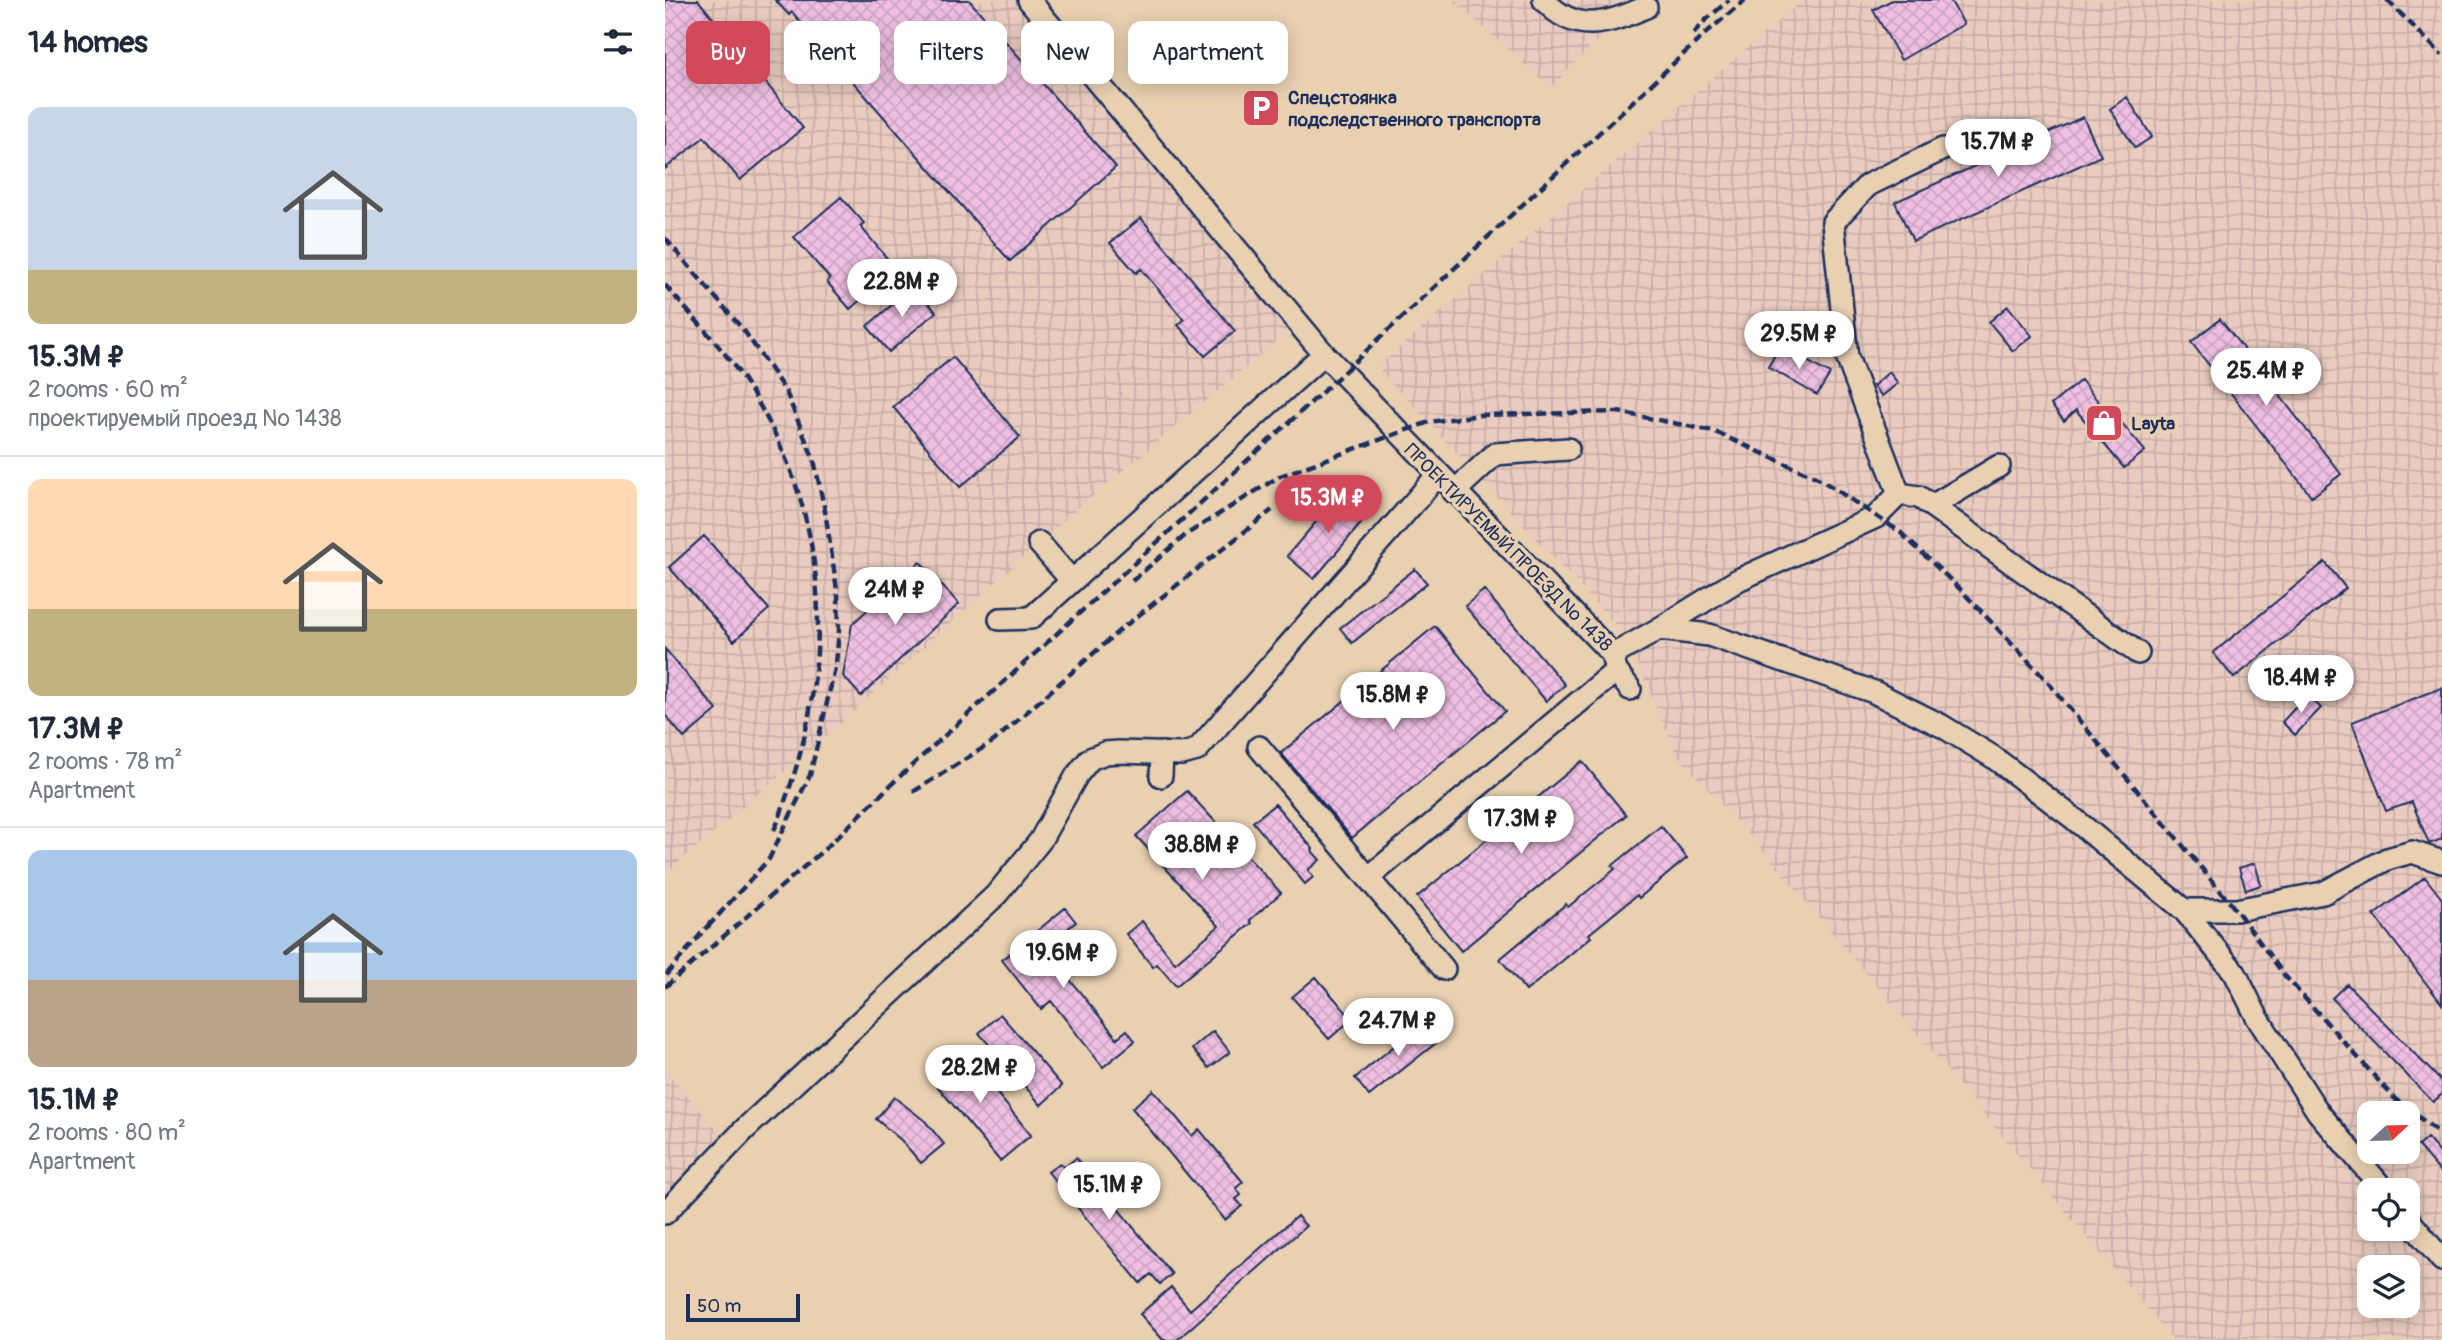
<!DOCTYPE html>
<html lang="en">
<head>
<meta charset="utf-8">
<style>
	body { margin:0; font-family:Pangolin,sans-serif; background:#f6f6f7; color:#1f2937; height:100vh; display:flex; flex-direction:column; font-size:26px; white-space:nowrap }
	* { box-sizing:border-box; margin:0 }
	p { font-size:23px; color:#747a83 }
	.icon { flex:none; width:38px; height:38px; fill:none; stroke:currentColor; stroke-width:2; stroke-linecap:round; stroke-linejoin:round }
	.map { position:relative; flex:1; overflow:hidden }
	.drawer { display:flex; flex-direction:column; background:#fff; width:665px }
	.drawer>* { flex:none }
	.banner { position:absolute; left:21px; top:21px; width:665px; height:63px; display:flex; gap:14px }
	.needle { width:46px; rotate:68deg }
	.fabs { position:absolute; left:1692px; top:1101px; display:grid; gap:14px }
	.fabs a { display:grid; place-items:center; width:63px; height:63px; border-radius:14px; background:#fff; box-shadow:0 4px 18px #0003; font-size:35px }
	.scale { position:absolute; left:21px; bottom:18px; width:114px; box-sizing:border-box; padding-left:7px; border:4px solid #1b2f5e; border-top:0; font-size:19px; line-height:24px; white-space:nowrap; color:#1b2f5e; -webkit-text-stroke:5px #e8d0b1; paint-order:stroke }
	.price { position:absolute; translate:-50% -60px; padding:0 16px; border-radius:24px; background:#fff; color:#222; font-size:23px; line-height:46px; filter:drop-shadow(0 2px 4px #0008) }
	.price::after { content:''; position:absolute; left:50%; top:42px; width:21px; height:16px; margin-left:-10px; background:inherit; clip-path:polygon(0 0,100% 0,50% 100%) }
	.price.on { background:#d1495b; color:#fff }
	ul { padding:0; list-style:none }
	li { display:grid; align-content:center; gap:14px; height:371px; padding:0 28px }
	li+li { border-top:2px solid #e0e1e3 }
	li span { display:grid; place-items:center; height:217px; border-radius:14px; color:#555 }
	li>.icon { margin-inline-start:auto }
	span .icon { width:126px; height:126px; fill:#fffc; stroke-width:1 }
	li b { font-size:30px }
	h2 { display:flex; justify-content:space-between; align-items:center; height:84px; padding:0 28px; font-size:30px }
	.tag { padding:0 24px; border-radius:14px; background:#fff; box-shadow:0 4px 18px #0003; font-size:24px; line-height:63px }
	.tag.on { background:#d1495b; color:#fff }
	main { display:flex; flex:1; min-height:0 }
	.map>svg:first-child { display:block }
	.industrial { fill:url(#industrial-grid); fill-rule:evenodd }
	.building { fill:url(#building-cross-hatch); stroke:#1b2f5e; stroke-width:2 }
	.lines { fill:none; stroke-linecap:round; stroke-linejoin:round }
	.minor-casing { stroke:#1b2f5e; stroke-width:26 }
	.minor { stroke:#e8d0b1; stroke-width:21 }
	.rail { stroke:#1b2f5e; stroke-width:4.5; stroke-dasharray:10 5; stroke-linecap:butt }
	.labels { text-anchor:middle; stroke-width:7; stroke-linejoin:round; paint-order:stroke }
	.poi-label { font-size:19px; font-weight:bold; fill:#1b2f5e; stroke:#e8d0b1; text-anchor:start }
	.street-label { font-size:19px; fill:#1b2f5e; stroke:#e8d0b1 }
</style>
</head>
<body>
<main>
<section class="drawer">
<h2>14 homes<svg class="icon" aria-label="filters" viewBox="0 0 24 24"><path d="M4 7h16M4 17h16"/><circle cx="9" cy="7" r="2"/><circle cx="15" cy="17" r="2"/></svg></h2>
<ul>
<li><span style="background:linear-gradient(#c9d6e8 75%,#c2b280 0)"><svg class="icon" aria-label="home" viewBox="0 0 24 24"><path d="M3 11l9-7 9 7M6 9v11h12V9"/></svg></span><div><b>15.3M ₽</b><p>2 rooms · 60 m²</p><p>проектируемый проезд № 1438</p></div></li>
<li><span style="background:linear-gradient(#ffd9b3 60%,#c2b280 0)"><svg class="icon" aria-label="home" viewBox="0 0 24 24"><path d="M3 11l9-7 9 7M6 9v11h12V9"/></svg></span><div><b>17.3M ₽</b><p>2 rooms · 78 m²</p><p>Apartment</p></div></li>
<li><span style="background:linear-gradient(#a9c7e8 60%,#b9a48a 0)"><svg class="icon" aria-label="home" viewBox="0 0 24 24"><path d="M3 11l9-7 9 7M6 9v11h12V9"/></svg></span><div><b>15.1M ₽</b><p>2 rooms · 80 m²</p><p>Apartment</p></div></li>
</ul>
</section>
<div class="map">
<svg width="1777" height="1340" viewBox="0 0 1777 1340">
	<defs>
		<pattern id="industrial-grid" width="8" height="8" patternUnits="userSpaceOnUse" patternTransform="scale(1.75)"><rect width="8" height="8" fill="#eacbbf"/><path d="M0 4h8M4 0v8" fill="none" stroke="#c8afa7"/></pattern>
		<pattern id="building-cross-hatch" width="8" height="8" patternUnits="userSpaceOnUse" patternTransform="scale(1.75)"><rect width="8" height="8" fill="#efbfe1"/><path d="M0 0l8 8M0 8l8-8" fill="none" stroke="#cca4c3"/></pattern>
	</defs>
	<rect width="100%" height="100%" fill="#e8d0b1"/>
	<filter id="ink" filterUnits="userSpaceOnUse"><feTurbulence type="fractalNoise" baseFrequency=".0143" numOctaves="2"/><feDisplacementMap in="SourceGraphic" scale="14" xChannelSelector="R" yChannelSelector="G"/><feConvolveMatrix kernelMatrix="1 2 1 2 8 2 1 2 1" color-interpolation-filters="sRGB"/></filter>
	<g filter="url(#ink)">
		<!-- industrial -->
		<path class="industrial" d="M0 0H347L626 329 389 529 159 738 0 874Z
			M788 0H970L886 88Z
			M1138 0H1777V1340H1508L1097 849 1012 755 961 636 712 367ZM1704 1113H1743V1152H1704ZM1704 1190H1743V1228H1704ZM1704 1267H1743V1306H1704Z
			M0 1071 58 1136 0 1198Z"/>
		<!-- building -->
		<path class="building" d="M0 0H33L138 128 75 180 39 137 0 169Z
			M110 0H304L451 167 345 261 127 12 124 15Z
			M1227 0H1285L1299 24 1236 60 1208 10Z
			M1462 97 1487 137 1470 148 1445 109Z
			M1418 117 1436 156 1248 241 1230 202Z
			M176 197 199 223 195 226 231 269 185 309 162 282 165 279 129 237Z
			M476 218 570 331 540 356 513 325 519 320 476 269 471 273 445 243Z
			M249 286 271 312 224 352 202 326Z
			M1343 306 1367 336 1348 351 1324 322Z
			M1555 319 1676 474 1647 497 1526 342Z
			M1115 346 1165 374 1152 395 1103 367Z
			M288 357 355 437 295 487 228 407Z
			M1224 372 1233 383 1217 396 1208 386Z
			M1416 380 1440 410 1443 406 1480 451 1459 468 1411 410 1399 421 1386 405Z
			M677 491 704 514 649 579 622 556Z
			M39 536 104 609 69 641 4 567Z
			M255 562 294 604 196 696 178 676 187 624Z
			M1660 562 1681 588 1569 678 1548 653Z
			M750 569 762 583 687 643 675 628Z
			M819 590 900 685 881 701 800 606Z
			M770 626 840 711 687 838 616 753Z
			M0 649 52 710 19 738 0 715Z
			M1777 688V839L1764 844 1747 802 1721 811 1687 722Z
			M1642 695 1656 708 1630 735 1617 722Z
			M917 761 961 815 796 951 752 897Z
			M522 791 616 893 585 920 587 923 511 986 492 964 488 967 461 934 477 921 510 963 554 926 471 836Z
			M610 804 648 849 647 851 655 860 643 870 648 877 640 884 588 822Z
			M996 826 1022 858 974 898 972 895 924 934 926 937 861 991 835 959 901 904 903 907 950 869 947 866Z
			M1590 863 1596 885 1581 890 1574 868Z
			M1760 877 1777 899V1004L1709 915Z
			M400 908 411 922 379 948 452 1038 462 1030 470 1041 438 1067 386 1001 376 1009 337 960Z
			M651 977 687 1019 664 1039 627 997Z
			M1682 984 1777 1082V1094L1768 1102 1667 998Z
			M335 1014 397 1086 376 1105 314 1033Z
			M761 1020 776 1039 704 1096 690 1078Z
			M548 1031 565 1052 544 1068 527 1049Z
			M295 1048 366 1135 335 1161 263 1075Z
			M488 1090 527 1136 534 1129 578 1182 571 1188 576 1195 571 1199 577 1206 560 1220 467 1108Z
			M229 1097 260 1121 279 1144 256 1163 236 1140 211 1119Z
			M1762 1138 1777 1155V1174L1753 1146Z
			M411 1158 507 1274 495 1284 486 1274 475 1283 383 1172 395 1163 399 1168Z
			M632 1216 641 1226 512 1340H498L475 1314 506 1287 525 1310Z"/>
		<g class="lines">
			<defs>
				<path id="minor" d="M364 0 659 354 948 655 994 629 1044 635 1209 692 1277 726 1328 757 1408 818 1519 910 1570 973 1592 1017 1653 1112 1719 1190
					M879 0C910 35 943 24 981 7
					M789 492 830 454 903 449
					M1234 494 1254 497 1473 653
					M1267 506 1334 466
					M374 543 407 581
					M335 619 366 618 659 354
					M994 629 1073 580 1211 517 1234 494 1182 357 1168 222 1203 185 1278 149
					M948 658 951 671 965 689
					M594 747 779 969
					M496 776 497 753
					M703 878 951 671
					M1519 910H1571L1658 893 1722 859 1747 852 1777 862
					M0 1213 80 1129 331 895 375 841 412 775 425 759 440 753 454 752 517 754 532 750 773 475
					M1743 1219 1777 1260"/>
			</defs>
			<!-- minor casing -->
			<use href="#minor" class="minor-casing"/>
			<!-- minor -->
			<use href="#minor" class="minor"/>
			<!-- rail -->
			<path class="rail" d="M1722 0 1777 55
				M1029 34 1035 25 1064 0
				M0 238 80 332 121 392 149 460 160 511 173 596 174 630 171 664 145 775 104 859 40 930
				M0 285C25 314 53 343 75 374 143 474 166 584 146 703 141 734 133 765 122 795 118 806 115 819 109 830
				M467 581 522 534 615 476 764 422 815 415 953 412 1048 431 1155 479 1235 532 1296 590 1381 680 1571 910 1620 976 1730 1099 1777 1135
				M248 792 329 741 455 630 607 510
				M1 975 46 922
				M0 987 162 847 232 779 652 397 1041 33 1080 0"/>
		</g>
	</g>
	<!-- icons -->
	<defs>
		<symbol id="parking-square" viewBox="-11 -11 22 22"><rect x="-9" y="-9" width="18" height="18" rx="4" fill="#d1495b" stroke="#e8d0b1"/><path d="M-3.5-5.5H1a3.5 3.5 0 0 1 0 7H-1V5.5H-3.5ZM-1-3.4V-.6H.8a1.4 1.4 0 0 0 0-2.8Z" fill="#fff"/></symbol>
		<symbol id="shop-square" viewBox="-11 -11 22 22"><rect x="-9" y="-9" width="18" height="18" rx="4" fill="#d1495b" stroke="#e8d0b1"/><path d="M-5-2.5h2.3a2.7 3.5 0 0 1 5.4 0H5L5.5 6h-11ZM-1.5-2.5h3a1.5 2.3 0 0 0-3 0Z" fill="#fff"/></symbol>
	</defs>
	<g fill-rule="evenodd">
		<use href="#parking-square" x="574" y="86" width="44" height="44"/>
		<use href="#shop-square" x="1417" y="401" width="44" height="44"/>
	</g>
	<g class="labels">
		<!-- poi labels -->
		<g class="poi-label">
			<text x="623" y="104">Спецстоянка<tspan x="623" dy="22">подследственного транспорта</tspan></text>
			<text x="1466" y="430">Layta</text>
		</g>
		<!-- street labels -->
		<g class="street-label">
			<text transform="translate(844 547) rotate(45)" y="7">ПРОЕКТИРУЕМЫЙ ПРОЕЗД № 1438</text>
		</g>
	</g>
</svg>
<div class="fabs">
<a><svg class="needle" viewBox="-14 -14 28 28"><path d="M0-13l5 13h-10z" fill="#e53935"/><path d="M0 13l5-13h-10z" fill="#747a83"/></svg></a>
<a><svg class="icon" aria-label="locate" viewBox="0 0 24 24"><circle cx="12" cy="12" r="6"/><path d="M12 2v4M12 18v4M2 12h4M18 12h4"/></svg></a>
<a><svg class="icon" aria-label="layers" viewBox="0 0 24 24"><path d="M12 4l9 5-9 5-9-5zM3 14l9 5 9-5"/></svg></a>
</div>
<div class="scale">50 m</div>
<b class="price" style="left:1333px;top:179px">15.7M ₽</b>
<b class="price" style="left:237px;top:319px">22.8M ₽</b>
<b class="price" style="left:1134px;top:371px">29.5M ₽</b>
<b class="price" style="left:1601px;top:408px">25.4M ₽</b>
<b class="price on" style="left:663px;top:535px">15.3M ₽</b>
<b class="price" style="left:230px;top:627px">24M ₽</b>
<b class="price" style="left:1636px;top:715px">18.4M ₽</b>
<b class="price" style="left:728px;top:732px">15.8M ₽</b>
<b class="price" style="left:856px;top:856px">17.3M ₽</b>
<b class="price" style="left:537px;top:882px">38.8M ₽</b>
<b class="price" style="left:398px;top:990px">19.6M ₽</b>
<b class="price" style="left:733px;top:1058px">24.7M ₽</b>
<b class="price" style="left:315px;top:1105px">28.2M ₽</b>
<b class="price" style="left:444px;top:1222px">15.1M ₽</b>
<div class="banner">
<a class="tag on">Buy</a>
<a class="tag">Rent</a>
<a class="tag">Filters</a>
<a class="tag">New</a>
<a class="tag">Apartment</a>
</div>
</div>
</main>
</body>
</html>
